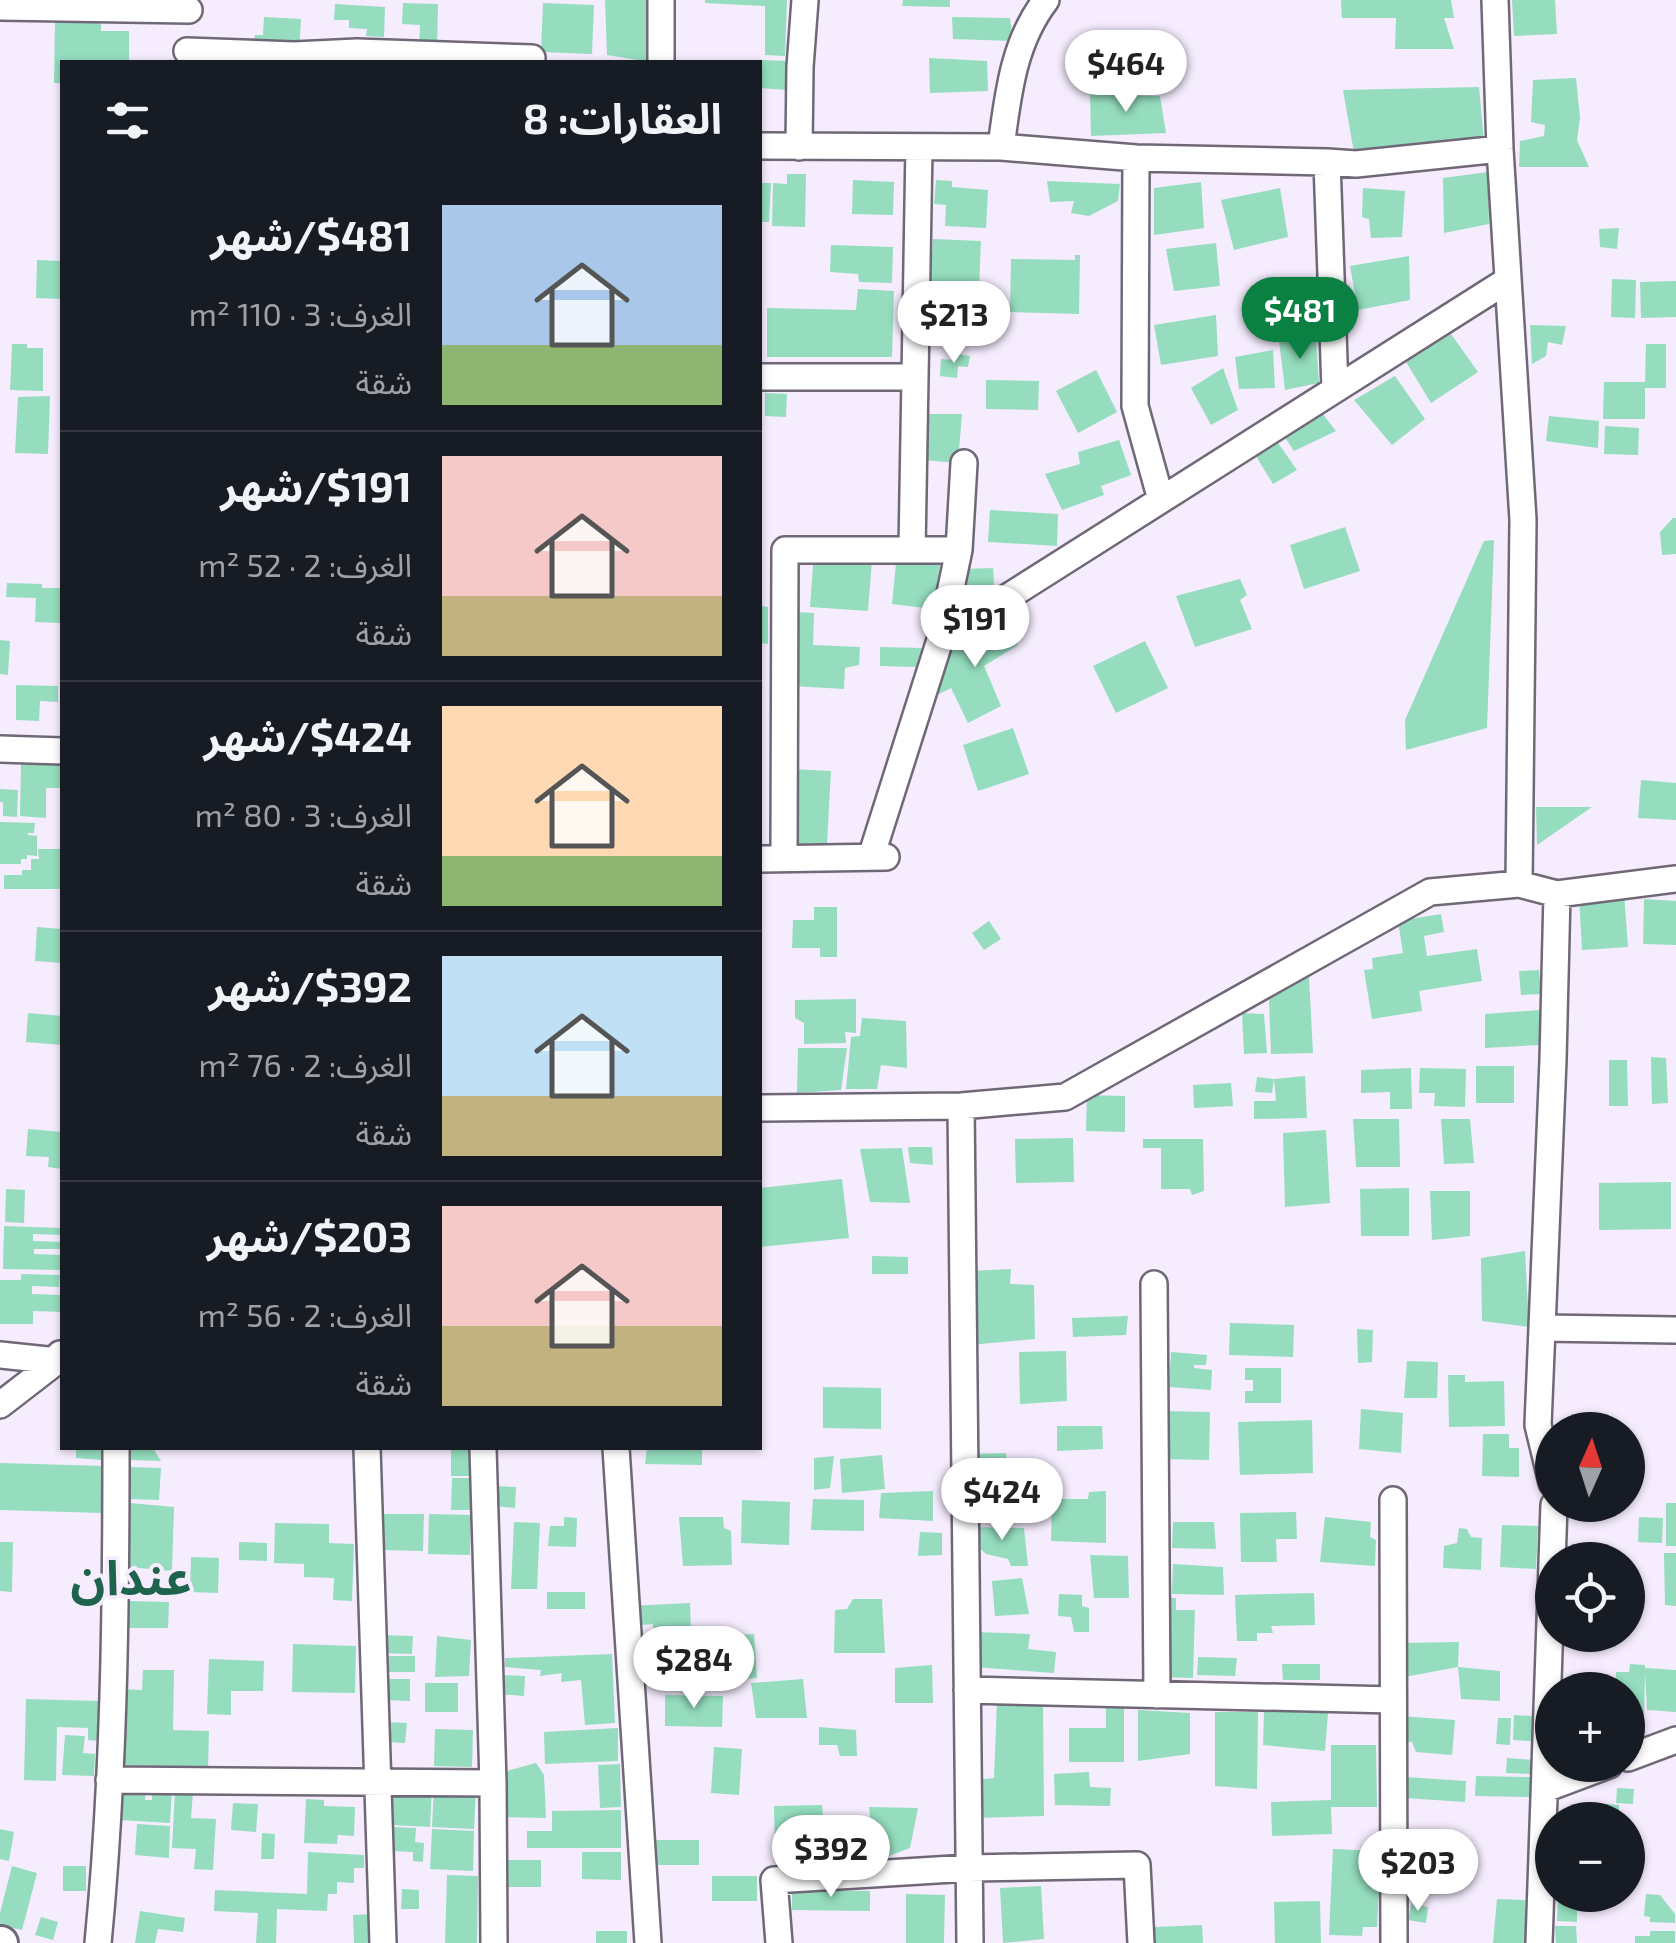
<!DOCTYPE html>
<html lang="ar">
<head>
<meta charset="utf-8">
<style>
	body { margin:0; font-family:"Exo 2","Noto Sans Arabic",sans-serif; background:#242831; color:#f1f3f6; direction:rtl; height:100vh; display:flex; flex-direction:column; font-size:38px; white-space:nowrap }
	* { box-sizing:border-box; margin:0 }
	p { font-size:32px; color:#9ea1a6 }
	.icon { flex:none; width:55px; height:55px; fill:none; stroke:currentColor; stroke-width:2; stroke-linecap:round; stroke-linejoin:round }
	.map { position:relative; flex:1; overflow:hidden; direction:ltr }
	.panel { position:absolute; left:60px; top:60px; width:702px; height:1390px; display:flex; flex-direction:column; background:#171b24; border-radius:0px; box-shadow:0 2px 8px #0004; direction:rtl }
	.panel>* { flex:none }
	.needle { width:65px; rotate:3deg }
	.buttons { position:absolute; left:1535px; top:1412px; display:grid; gap:20px }
	.buttons a { display:grid; place-items:center; width:110px; height:110px; border-radius:50%; background:#171b24; box-shadow:0 2px 8px #0004; font-size:50px }
	.price { position:absolute; translate:-50% -85px; padding:0 22px; border-radius:35px; background:#fff; color:#222; font-size:32px; line-height:65px; filter:drop-shadow(0 2px 5px #0008) }
	.price::after { content:''; position:absolute; left:50%; top:60px; width:30px; height:22px; margin-left:-15px; background:inherit; clip-path:polygon(0 0,100% 0,50% 100%) }
	.price.active { background:#0b8043; color:#fff }
	ul { padding:0; list-style:none }
	li { display:flex; align-items:center; gap:30px; height:250px; padding:0 40px }
	li+li { border-top:2px solid #363941 }
	li span { display:grid; place-items:center; flex:none; width:280px; height:200px; border-radius:0px; color:#555 }
	li>.icon { margin-inline-start:auto }
	span .icon { width:120px; height:120px; fill:#fffc; stroke-width:1 }
	li b { font-size:42px }
	h2 { display:flex; justify-content:space-between; align-items:center; height:120px; padding:0 40px; font-size:42px }
	.map>svg:first-child { display:block }
	.building { fill:#95ddbe }
	.lines { fill:none; stroke-linecap:round; stroke-linejoin:round }
	.minor-casing { stroke:#706877; stroke-width:30 }
	.tertiary-casing { stroke:#706877; stroke-width:38 }
	.minor { stroke:#fff; stroke-width:25 }
	.tertiary { stroke:#fff; stroke-width:32 }
	.labels { text-anchor:middle; stroke-width:8; stroke-linejoin:round; paint-order:stroke }
	.district-label { font-size:48px; font-weight:bold; fill:#1e644c; stroke:#f5ecfe }
</style>
</head>
<body>
<div class="map">
<svg width="1676" height="1943" viewBox="0 0 1676 1943">
	<rect width="100%" height="100%" fill="#f5ecfe"/>
	<!-- building -->
	<path class="building" d="M605 0H658L650 62 607 55Z
		M705 0H787L785 56 765 55V6L705 3Z
		M903 0H950V7L902 6Z
		M1341 0H1451L1454 18H1444L1454 49H1395L1396 18H1342Z
		M1512 0H1555L1557 34 1514 36Z
		M403 3 438 4 437 49H419L420 25 402 24Z
		M543 3 594 5 592 54 541 52Z
		M335 4 385 7 384 37 366 36 367 29 349 28V20H334Z
		M264 17 301 19 299 51 254 49 255 35H263Z
		M952 17 1010 18 1013 41 953 39Z
		M55 18 101 19V31H129V62H62V83H54Z
		M929 58 987 61 988 91 930 93Z
		M760 60 789 61 787 90 760 88Z
		M1576 78 1580 118 1577 140 1589 167H1519L1520 141 1544 136 1545 125 1531 122 1533 80Z
		M1479 87 1484 141 1356 164 1343 90Z
		M1090 94 1160 96 1166 133 1091 136Z
		M1488 172 1489 224 1444 233 1443 178Z
		M787 174H806L805 227 772 226 773 183 787 184Z
		M853 180 894 182 893 215 852 214Z
		M936 180 952 181V187L988 190 986 228 945 226 946 205 934 204Z
		M1047 181 1120 184 1118 201 1089 216 1071 213 1074 201 1050 202Z
		M1201 182 1204 228 1154 235V188Z
		M760 183H771L769 222H760Z
		M1280 188 1288 237 1234 250 1221 200Z
		M1363 188 1405 191 1402 237 1371 238 1369 219 1362 217Z
		M1619 228 1617 249 1600 247 1599 229Z
		M933 239 981 241 979 289 930 286Z
		M1216 243 1220 286 1174 291 1166 249Z
		M831 245 893 247 892 283 859 282 858 274 830 272Z
		M1075 255H1080L1079 314 1010 312 1011 259 1075 260Z
		M1409 256 1410 300 1358 310 1350 266Z
		M37 260 62 261V299L36 298Z
		M1612 279 1636 280 1635 318 1611 317Z
		M1676 281V317L1641 318 1640 282Z
		M858 289 894 291 892 357H767V308L856 310Z
		M924 293H948L946 309H963V332L924 336Z
		M1216 315 1218 356 1161 365 1154 325Z
		M1530 325 1566 326 1562 345 1548 342 1546 356 1532 364Z
		M1451 334 1478 372 1431 403 1406 362Z
		M1316 337 1319 383 1285 390 1279 341Z
		M12 344H27V348H43V391L10 390Z
		M1646 344H1666V388H1645V419H1603L1604 382H1645Z
		M1273 350 1275 388 1239 389 1235 357Z
		M956 354 970 356 968 367 958 366 957 378 940 376 941 359 955 360Z
		M1223 368 1238 410 1211 425 1191 388Z
		M1096 370 1117 412 1078 433 1056 391Z
		M1395 376 1425 419 1392 445 1354 400Z
		M986 380 1039 381 1038 410 986 409Z
		M765 393 787 394 786 417 765 416Z
		M50 396 48 454 15 453 18 397Z
		M1319 409 1336 431 1294 451 1282 433Z
		M922 414H962L958 463 923 460Z
		M1549 416 1599 421 1598 448 1546 441Z
		M1605 426 1639 428 1638 455 1604 454Z
		M1119 440 1131 475 1101 486 1104 495 1062 510 1045 474 1080 464 1078 452Z
		M1276 440 1297 470 1273 484 1254 453Z
		M990 510 1058 514 1057 546 988 542Z
		M1673 518H1676V554L1662 555 1660 532Z
		M1345 527 1360 571 1304 589 1290 545Z
		M1494 540 1487 728 1406 750 1405 720 1484 541Z
		M872 560 868 611 810 607 813 565Z
		M896 564 940 565 933 609 892 604Z
		M993 568 995 599 959 602 960 569Z
		M1240 579 1247 595 1240 600 1252 629 1195 647 1176 596Z
		M7 583 42 584V588H62V623L35 622 36 598 6 597Z
		M760 606 768 607V644L760 643Z
		M795 612 814 613 813 645 860 647 859 665 845 668 844 689 792 686Z
		M1000 618 1018 645 984 666 1001 706 968 723 951 688 935 696 940 657Z
		M0 640 10 641 8 675 0 674Z
		M1145 641 1168 688 1116 713 1093 666Z
		M880 647 922 648 916 667 880 666Z
		M16 685 58 686V702L40 701 39 721 16 720Z
		M1013 728 1029 774 978 791 963 745Z
		M21 764H62V788H46V818L20 816Z
		M792 769 831 771 827 844 792 845Z
		M1641 780 1676 783V820L1638 818Z
		M0 789 18 790 17 817 3 816V802H0Z
		M1536 807H1592L1537 845Z
		M0 822 35 823 34 833H28V835L37 836V856L27 855V859H21V864H0Z
		M38 849H61V889H4V875H22V870H31V859H39Z
		M1624 893 1628 947 1582 950 1579 896Z
		M1644 899 1676 901V945L1643 944Z
		M814 907H837V957H820V948H792L793 920H814Z
		M1441 914 1444 932 1424 936 1427 956 1477 949 1482 981 1419 991 1422 1011 1372 1019 1364 970 1373 969 1372 958 1403 953 1398 921Z
		M989 921 1001 939 984 950 972 933Z
		M37 927 62 929V963L35 961Z
		M1539 970 1541 994 1521 995 1519 971Z
		M1309 977 1313 1053 1271 1054 1269 999Z
		M856 999V1033L845 1032 846 1043 804 1044V1023L795 1018V1000Z
		M1540 1010 1539 1045 1485 1048V1014Z
		M28 1013 62 1016V1045L26 1042Z
		M1242 1013 1264 1014 1267 1053 1244 1054Z
		M862 1018 906 1021 907 1068 881 1065 877 1089H846L851 1037 860 1036Z
		M798 1048H847L841 1090 797 1093Z
		M1651 1057 1666 1058 1668 1103 1652 1104Z
		M1609 1060H1627L1628 1106H1609Z
		M1476 1066H1514V1103H1476Z
		M1411 1068 1412 1109H1390V1092L1361 1093V1070Z
		M1420 1068 1466 1069 1465 1107 1434 1106 1435 1093H1419Z
		M1305 1076 1307 1118 1254 1119V1101H1276L1274 1079 1272 1093 1255 1092 1257 1077 1274 1079Z
		M1231 1083 1233 1106 1194 1108 1193 1085Z
		M1087 1095 1125 1096V1132L1086 1131Z
		M1353 1119H1399L1400 1167H1356Z
		M1441 1119H1470L1474 1163 1444 1164Z
		M28 1129 62 1132V1169L48 1167 49 1157 26 1156Z
		M1326 1130 1330 1203 1285 1207 1283 1133Z
		M1073 1138 1074 1182 1016 1183 1015 1139Z
		M1143 1139H1203L1204 1191 1192 1195 1190 1189H1161V1148H1143Z
		M908 1147H932L933 1165 910 1163Z
		M902 1148 910 1203 870 1202 860 1149Z
		M842 1179 849 1238 760 1247V1188Z
		M1671 1182V1229L1599 1230V1183Z
		M1409 1188V1236H1361L1360 1189Z
		M6 1189 25 1190 24 1223 5 1222Z
		M1430 1191H1470V1236L1432 1240Z
		M4 1226 62 1228V1235L33 1234V1241L62 1242V1249H34V1254L62 1255V1270L3 1269Z
		M1525 1251 1529 1327 1482 1321 1481 1258Z
		M872 1256 908 1257V1274H872Z
		M1011 1269 1010 1284 1034 1285 1035 1339 970 1345 969 1271Z
		M21 1274 60 1275 59 1287 32 1286V1294L62 1295V1312L33 1311V1324H0V1280H21Z
		M1128 1316 1126 1335 1073 1337 1072 1318Z
		M1230 1323 1294 1325 1293 1357 1229 1355Z
		M1357 1329 1373 1330 1372 1362 1358 1363Z
		M1066 1351 1067 1401 1020 1404 1019 1352Z
		M1171 1352 1207 1355 1206 1365H1194V1368L1212 1370 1211 1390 1169 1387Z
		M1407 1361 1438 1362 1437 1398H1404Z
		M1245 1368H1281V1403H1245V1391H1253V1380H1245Z
		M1448 1375H1465V1382L1504 1381 1505 1426 1449 1427Z
		M823 1387 881 1388V1429L823 1428Z
		M1361 1409 1403 1413 1401 1453 1359 1449Z
		M1160 1411 1210 1412 1209 1460 1159 1459Z
		M1312 1420 1313 1473 1240 1475 1238 1422Z
		M1057 1426H1102L1103 1449 1057 1451Z
		M1483 1434H1509V1448H1519V1477L1482 1476Z
		M76 1448H102L101 1460 76 1458Z
		M129 1448H153L161 1461 129 1460Z
		M451 1448H473L472 1476H451Z
		M647 1448H702V1465L645 1464Z
		M1006 1453 1009 1481 973 1483 970 1454Z
		M882 1455 885 1489 842 1493 840 1459Z
		M834 1456 830 1488 814 1490V1458Z
		M0 1463 105 1466 103 1513 0 1510Z
		M129 1467 161 1468 159 1500 128 1499Z
		M452 1478H473V1510H451Z
		M1021 1485 1026 1521 987 1516 984 1486Z
		M494 1486 516 1487 515 1508 493 1506Z
		M933 1491V1521L879 1518 881 1493Z
		M1106 1491V1543L1051 1541 1052 1499H1088L1089 1492Z
		M813 1499 864 1500V1531L811 1530Z
		M742 1500 790 1502 789 1545 741 1543Z
		M130 1503 174 1507 172 1571 128 1567Z
		M1666 1503H1676V1546H1666Z
		M1296 1512 1297 1539H1276L1277 1562H1241L1240 1513Z
		M381 1514H424L423 1551 381 1550Z
		M429 1514 471 1515 470 1555 428 1554Z
		M564 1517 577 1518 576 1547 548 1546 550 1526H564Z
		M679 1517H723L724 1528 731 1531 732 1565 683 1566Z
		M1325 1517 1371 1522 1370 1537 1376 1540 1375 1566 1320 1562Z
		M1639 1517 1663 1518 1662 1543 1638 1542Z
		M514 1522 540 1523 537 1589H511Z
		M1173 1522H1214L1216 1549 1172 1548Z
		M275 1523 329 1524V1543L354 1544 352 1601 333 1600 334 1578 304 1577V1564L274 1563Z
		M1502 1525 1538 1526 1536 1569 1500 1567Z
		M971 1527 1024 1528 1028 1566H1011L1008 1559 986 1554 970 1540Z
		M1459 1528 1467 1529 1471 1537 1482 1538 1481 1570 1443 1568 1444 1546 1457 1543Z
		M920 1532 942 1533V1555L918 1556Z
		M0 1542H13L12 1592 0 1591Z
		M239 1542 267 1543V1561L239 1560Z
		M1664 1553H1676V1606L1665 1605Z
		M1090 1555 1128 1556 1129 1598H1094Z
		M191 1557 219 1558 218 1593 190 1592Z
		M1173 1564 1223 1567 1224 1595 1172 1594Z
		M1022 1578 1029 1614 995 1616 992 1581Z
		M547 1592H585V1609H547Z
		M1314 1593 1315 1625 1271 1626 1273 1633H1257V1641H1237L1235 1595Z
		M1059 1594 1082 1595V1606L1089 1608V1632H1074L1071 1617 1058 1616Z
		M1160 1597 1176 1598V1610H1195L1193 1678 1158 1677Z
		M853 1599H882L885 1653H834L835 1610 847 1609Z
		M126 1601 169 1602 168 1628H125Z
		M690 1603 691 1633 654 1635 653 1624 631 1626 630 1606Z
		M976 1632 1030 1634 1028 1649 1056 1652 1054 1673 974 1667Z
		M754 1634 757 1678 717 1681 716 1659 736 1658 734 1635Z
		M379 1635 413 1636 412 1654 379 1653Z
		M437 1636 471 1640 469 1676 435 1677Z
		M1459 1642 1458 1667 1399 1678 1400 1643Z
		M293 1644 356 1646 355 1693 292 1692Z
		M612 1654 615 1723 585 1725 581 1680 561 1682 562 1673 540 1676 541 1670 505 1667V1658Z
		M386 1656H415V1672H386Z
		M1198 1657 1237 1658 1235 1676 1197 1675Z
		M209 1659 264 1661 263 1691H231V1715L207 1714Z
		M1282 1664H1320V1680H1283Z
		M1630 1664 1645 1665V1668L1676 1670V1712L1647 1710 1645 1672 1644 1717H1628V1690H1615L1616 1672H1629Z
		M932 1665 933 1703H895V1668Z
		M1458 1667 1500 1671V1701L1461 1699Z
		M143 1670H174L173 1730 209 1731 208 1767 121 1765 122 1689 142 1690Z
		M499 1675 525 1676 524 1696 498 1694Z
		M385 1679H410V1701L384 1700Z
		M803 1679 807 1718H756L751 1683Z
		M425 1683H458V1712H425Z
		M665 1695 723 1696 722 1727 665 1726Z
		M26 1699 100 1701 99 1741 88 1740V1728L57 1727 56 1781 24 1780Z
		M997 1701 1043 1704 1044 1816 975 1818 974 1780 994 1778Z
		M1106 1708H1124V1762H1069V1728H1106Z
		M1138 1710 1190 1713V1754L1138 1761Z
		M1264 1711 1328 1713 1325 1751 1263 1745Z
		M1215 1712H1258L1257 1789 1215 1786Z
		M1514 1715 1547 1717 1546 1742 1513 1740Z
		M1400 1716 1455 1720 1452 1755 1416 1752 1412 1742 1397 1741Z
		M1498 1718H1511L1510 1745 1496 1744Z
		M388 1722 407 1723 405 1743 387 1742Z
		M819 1727 856 1730 857 1756H840L837 1745H819Z
		M618 1728V1761L545 1764 544 1732Z
		M435 1729 473 1730 472 1767 434 1766Z
		M65 1735 85 1736 83 1753 95 1754 94 1776 62 1775Z
		M1331 1745H1376L1377 1807H1331L1332 1834 1272 1836 1271 1802 1331 1800Z
		M714 1747 742 1749 739 1795 711 1793Z
		M1507 1758 1534 1760 1533 1774 1506 1773Z
		M536 1763 544 1775 546 1818 500 1817 498 1779 510 1770Z
		M620 1764 621 1807 600 1808 598 1765Z
		M1089 1772 1090 1787 1111 1788 1110 1806 1055 1805 1054 1774Z
		M1476 1776 1530 1777V1797L1475 1796Z
		M1406 1777 1466 1781 1465 1802 1405 1798Z
		M394 1786 432 1788 430 1827 392 1825Z
		M121 1787 146 1788 145 1800H152V1789L172 1790 170 1823 119 1820Z
		M434 1787 476 1788 474 1829 432 1827Z
		M1617 1788 1634 1789 1633 1804 1616 1803Z
		M175 1790 193 1791 191 1818 216 1819 213 1870 194 1869 196 1849 172 1848Z
		M306 1799 324 1800V1806L355 1807 354 1836 338 1835 337 1844 304 1843Z
		M1581 1802 1619 1805V1820H1581Z
		M233 1803 258 1804 256 1832 231 1830Z
		M822 1805 823 1815 853 1826 856 1858 775 1857 774 1806Z
		M869 1807 918 1808 910 1848 886 1857H874Z
		M621 1810V1848H527V1831H552V1811Z
		M137 1824 170 1826 169 1858 135 1855Z
		M393 1827 416 1828 415 1842 424 1843 423 1862 413 1861V1852L392 1851Z
		M0 1829 14 1832 9 1861 0 1859Z
		M432 1829 474 1831 473 1871 430 1869Z
		M262 1833 275 1834 274 1859H261Z
		M644 1840H699V1865H644Z
		M1333 1849 1381 1851 1377 1927H1363L1362 1936 1329 1935Z
		M308 1852 364 1855V1868H354V1883L337 1882V1894H328L327 1911 277 1909 276 1943H256L258 1913 214 1911 215 1890 307 1894Z
		M582 1852H621V1880L582 1879Z
		M503 1860H541V1887H503Z
		M12 1866 37 1873 22 1930 0 1925V1913Z
		M63 1866H86V1891H63Z
		M447 1875 478 1876 477 1943H445Z
		M712 1876H757V1901H712Z
		M1041 1886 1044 1939 1003 1943 1000 1888Z
		M402 1889 419 1890V1909H401Z
		M792 1890 870 1891V1911L792 1910Z
		M906 1894 945 1895 944 1943H906Z
		M1646 1894 1660 1895 1675 1914V1923L1650 1922V1917L1644 1916Z
		M1558 1897 1577 1898V1922L1557 1921Z
		M1497 1899 1525 1900V1924L1537 1927V1943H1493Z
		M1320 1901 1321 1943H1275L1274 1902Z
		M1411 1904 1428 1907 1426 1923 1408 1920Z
		M140 1911 185 1918 183 1932 158 1929 155 1943H135Z
		M373 1914 374 1943H354L353 1915Z
		M41 1917 58 1922 53 1940 35 1935Z
		M1202 1925 1203 1943H1155V1927Z
		M1555 1926H1576L1577 1943H1556Z
		M596 1931H627V1943H596Z
		M1650 1931H1675V1943H1635V1936H1650Z"/>
	<g class="lines">
		<defs>
			<path id="minor" d="M1495 0 1500 149 1523 520 1519 884
				M0 7 189 10
				M187 51 294 55 357 52 532 58
				M661 62V0
				M760 146 1001 147 1136 158 1327 162 1356 164 1500 149
				M799 147 800 67 805 0
				M1001 147C1008 95 1013 43 1046 0
				M1136 158 1135 406 1161 500
				M1327 162 1335 389
				M760 377H915
				M912 550 919 147
				M940 640 1508 280
				M0 749 62 751
				M871 857 940 640 959 550 964 463
				M784 858 785 550H959
				M760 859 886 857
				M961 1106 970 1943
				M760 1108 961 1106 1065 1097 1430 892 1519 884 1557 894 1676 879
				M1154 1284 1157 1695
				M1542 1328 1676 1330
				M0 1355 57 1361 60 1354
				M0 1405 57 1361
				M367 1448 383 1943
				M483 1448 493 1783 494 1943
				M616 1448 648 1943
				M1552 1483 1538 1425 1553 1060 1557 894
				M1393 1500 1394 1943
				M967 1690 1393 1700
				M1628 1758 1676 1740
				M109 1780 493 1783
				M1545 1789 1609 1765
				M98 1943C114 1779 116 1613 116 1448
				M779 1943 774 1880 969 1868 1137 1865 1141 1943
				M1539 1943 1554 1505"/>
			<path id="tertiary" d="M0 1943H1"/>
		</defs>
		<!-- minor casing -->
		<use href="#minor" class="minor-casing"/>
		<!-- tertiary casing -->
		<use href="#tertiary" class="tertiary-casing"/>
		<!-- minor -->
		<use href="#minor" class="minor"/>
		<!-- tertiary -->
		<use href="#tertiary" class="tertiary"/>
	</g>
	<g class="labels">
		<!-- district labels -->
		<g class="district-label">
			<text x="131" y="1595">عندان</text>
		</g>
	</g>
</svg>
<div class="buttons">
<a><svg class="needle" viewBox="-14 -14 28 28"><path d="M0-13l5 13h-10z" fill="#e53935"/><path d="M0 13l5-13h-10z" fill="#9ea1a6"/></svg></a>
<a><svg class="icon" aria-label="locate" viewBox="0 0 24 24"><circle cx="12" cy="12" r="6"/><path d="M12 2v4M12 18v4M2 12h4M18 12h4"/></svg></a>
<a>+</a>
<a>−</a>
</div>
<b class="price" style="left:1126px;top:115px">$464</b>
<b class="price active" style="left:1300px;top:362px">$481</b>
<b class="price" style="left:954px;top:366px">$213</b>
<b class="price" style="left:975px;top:670px">$191</b>
<b class="price" style="left:1002px;top:1543px">$424</b>
<b class="price" style="left:694px;top:1711px">$284</b>
<b class="price" style="left:831px;top:1900px">$392</b>
<b class="price" style="left:1418px;top:1914px">$203</b>
<section class="panel">
<h2>العقارات: 8<svg class="icon" aria-label="filters" viewBox="0 0 24 24"><path d="M4 7h16M4 17h16"/><circle cx="9" cy="7" r="2"/><circle cx="15" cy="17" r="2"/></svg></h2>
<ul>
<li><span style="background:linear-gradient(#a9c7e8 70%,#8fb573 0)"><svg class="icon" aria-label="home" viewBox="0 0 24 24"><path d="M3 11l9-7 9 7M6 9v11h12V9"/></svg></span><div><b>$481/شهر</b><p>الغرف: 3 · 110 m²</p><p>شقة</p></div></li>
<li><span style="background:linear-gradient(#f6c9c9 70%,#c2b280 0)"><svg class="icon" aria-label="home" viewBox="0 0 24 24"><path d="M3 11l9-7 9 7M6 9v11h12V9"/></svg></span><div><b>$191/شهر</b><p>الغرف: 2 · 52 m²</p><p>شقة</p></div></li>
<li><span style="background:linear-gradient(#ffd9b3 75%,#8fb573 0)"><svg class="icon" aria-label="home" viewBox="0 0 24 24"><path d="M3 11l9-7 9 7M6 9v11h12V9"/></svg></span><div><b>$424/شهر</b><p>الغرف: 3 · 80 m²</p><p>شقة</p></div></li>
<li><span style="background:linear-gradient(#bfe0f5 70%,#c2b280 0)"><svg class="icon" aria-label="home" viewBox="0 0 24 24"><path d="M3 11l9-7 9 7M6 9v11h12V9"/></svg></span><div><b>$392/شهر</b><p>الغرف: 2 · 76 m²</p><p>شقة</p></div></li>
<li><span style="background:linear-gradient(#f6c9c9 60%,#c2b280 0)"><svg class="icon" aria-label="home" viewBox="0 0 24 24"><path d="M3 11l9-7 9 7M6 9v11h12V9"/></svg></span><div><b>$203/شهر</b><p>الغرف: 2 · 56 m²</p><p>شقة</p></div></li>
</ul>
</section>
</div>
</body>
</html>
